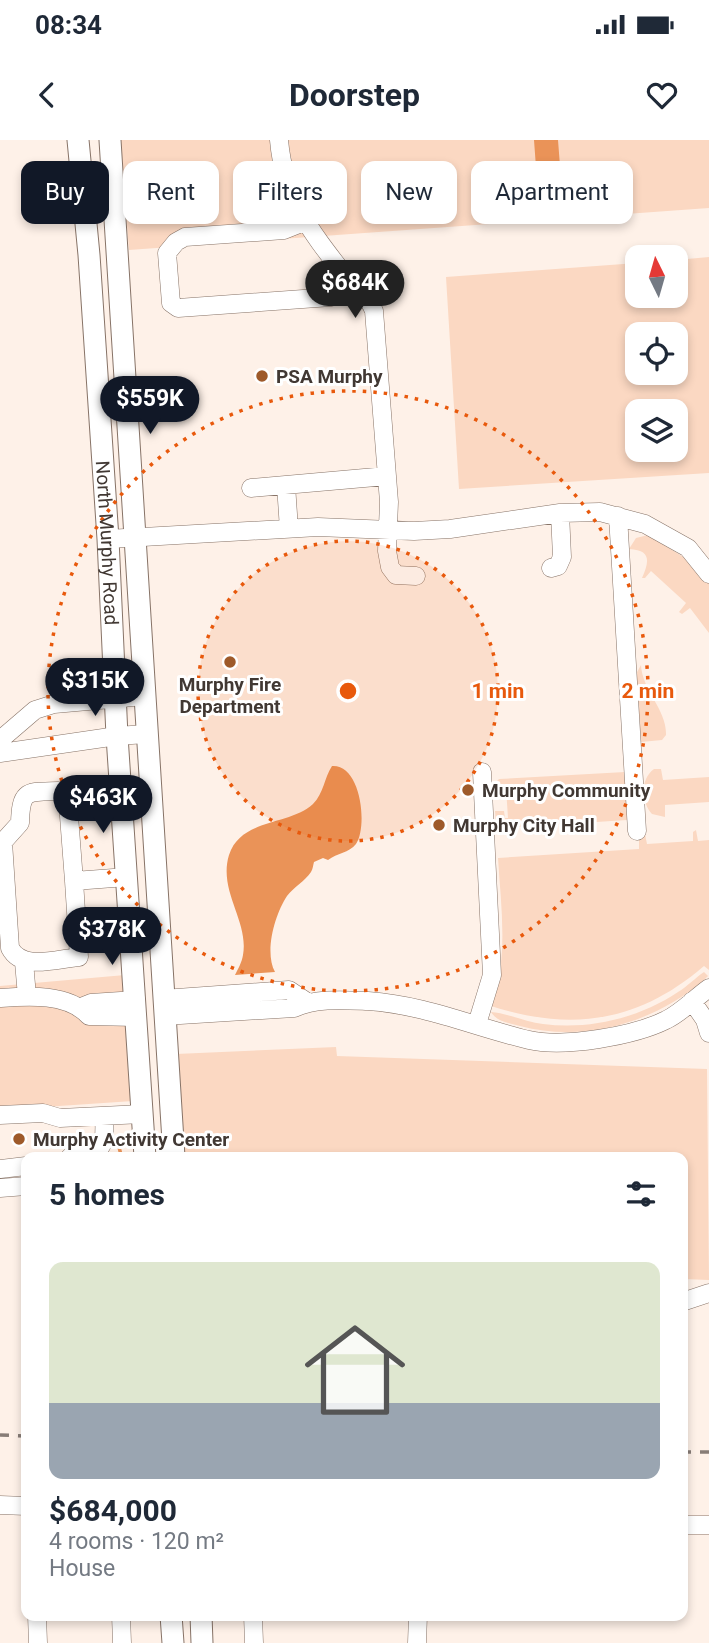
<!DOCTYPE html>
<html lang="en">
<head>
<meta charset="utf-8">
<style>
	body { margin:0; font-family:Roboto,sans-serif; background:#f6f6f7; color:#1f2937; height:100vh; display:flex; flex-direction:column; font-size:26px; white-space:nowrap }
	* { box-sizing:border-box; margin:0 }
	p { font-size:23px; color:#747a83 }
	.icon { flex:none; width:38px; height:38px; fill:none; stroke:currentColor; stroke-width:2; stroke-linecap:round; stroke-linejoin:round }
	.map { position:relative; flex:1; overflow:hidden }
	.sheet { position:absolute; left:21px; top:1012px; width:667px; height:469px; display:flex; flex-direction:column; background:#fff; border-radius:14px; box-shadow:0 4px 10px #0003 }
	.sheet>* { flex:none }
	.banner { position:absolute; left:21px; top:21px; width:668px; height:63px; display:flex; gap:14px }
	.needle { width:46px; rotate:355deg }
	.buttons { position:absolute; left:625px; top:105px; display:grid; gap:14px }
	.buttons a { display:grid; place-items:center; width:63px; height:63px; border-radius:14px; background:#fff; box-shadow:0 4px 10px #0003; font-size:35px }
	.price { position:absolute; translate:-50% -60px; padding:0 16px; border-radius:24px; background:#111827; color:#fff; font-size:23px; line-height:46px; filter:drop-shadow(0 2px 4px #0008) }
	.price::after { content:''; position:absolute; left:50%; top:42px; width:21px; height:16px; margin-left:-10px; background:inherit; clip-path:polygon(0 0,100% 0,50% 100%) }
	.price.active { background:#222; color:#fff }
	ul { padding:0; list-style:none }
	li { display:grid; align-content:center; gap:14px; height:371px; padding:0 28px }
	li span { display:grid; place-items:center; height:217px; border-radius:14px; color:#555 }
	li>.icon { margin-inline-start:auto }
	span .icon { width:126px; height:126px; fill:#fffc; stroke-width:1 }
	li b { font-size:30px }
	h2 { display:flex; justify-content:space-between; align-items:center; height:84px; padding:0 28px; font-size:30px }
	.tag { padding:0 24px; border-radius:14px; background:#fff; box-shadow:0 4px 10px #0003; font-size:24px; line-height:63px }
	.tag.active { background:#111827; color:#fff }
	.status { display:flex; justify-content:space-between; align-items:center; height:49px; padding:0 35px; background:#fff; direction:ltr }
	.status svg { height:19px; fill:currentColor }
	header { display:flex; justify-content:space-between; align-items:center; height:91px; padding:0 28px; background:#fff; font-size:32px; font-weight:700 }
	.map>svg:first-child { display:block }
	.green { fill:#fbd8c2; fill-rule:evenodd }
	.water { fill:#ea9358 }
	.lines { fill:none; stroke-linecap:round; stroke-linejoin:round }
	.stream { stroke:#ea9358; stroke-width:3.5 }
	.minor-casing { stroke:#877367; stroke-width:19 }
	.major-casing { stroke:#877367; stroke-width:23 }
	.minor { stroke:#fff; stroke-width:18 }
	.major { stroke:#fff; stroke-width:21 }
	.rail { stroke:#887d77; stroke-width:3.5; stroke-dasharray:9 9; stroke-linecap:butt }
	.ring { fill:none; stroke:#e8590c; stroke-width:3.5; stroke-dasharray:3.5 7 }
	.poi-dot { fill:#9e5a2a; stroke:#fff; stroke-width:2.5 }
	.labels { text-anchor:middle; stroke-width:6; stroke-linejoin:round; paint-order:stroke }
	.poi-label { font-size:19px; font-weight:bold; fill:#413833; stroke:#fff; text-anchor:start }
	.street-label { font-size:19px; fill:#413833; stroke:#fff }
	.centre { fill:#e8590c; stroke:#fff; stroke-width:3.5 }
	.ring-label { font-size:21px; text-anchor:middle; font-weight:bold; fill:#e8590c; stroke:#fff; stroke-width:6; stroke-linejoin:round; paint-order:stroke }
</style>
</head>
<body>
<div class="status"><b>08:34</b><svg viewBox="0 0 49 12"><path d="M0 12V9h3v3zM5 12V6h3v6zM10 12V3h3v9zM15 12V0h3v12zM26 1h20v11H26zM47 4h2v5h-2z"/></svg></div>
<header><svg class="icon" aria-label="back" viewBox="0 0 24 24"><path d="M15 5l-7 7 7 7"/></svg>Doorstep<svg class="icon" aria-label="heart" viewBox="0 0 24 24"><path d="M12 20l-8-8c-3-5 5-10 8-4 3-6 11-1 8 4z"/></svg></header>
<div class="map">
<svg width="709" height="1503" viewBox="0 0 709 1503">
	<rect width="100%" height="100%" fill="#fef1e8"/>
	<!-- green -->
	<path class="green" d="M120 0H709V68L129 110Z
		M709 117V333L459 349 446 137 637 123V156H676V120ZM637 194H676V233H637ZM637 271H676V310H637Z
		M648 395 685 418 709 444V493L690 468 682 474 679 472 686 463 651 431 645 438H642C649 422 652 410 629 409L636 398Z
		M641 525C642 550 667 570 666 595L662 600 641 602 636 534Z
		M654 629H661L663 640 709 637V662L665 665V677L652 674C641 662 640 639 654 629Z
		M625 632 630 678 627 680 503 688 496 684 495 671H504L505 678H508L506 648H503L504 656H494L493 645 499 639Z
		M696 690 698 701 709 700V830L704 826C639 882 572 892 491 866 509 818 501 768 498 718L639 709V696L645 694 647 704 693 701V692Z
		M704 832 708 836 703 841C653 883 584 903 520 886 509 883 497 882 491 872 506 873 526 882 543 884 590 890 639 878 678 852 688 846 695 838 704 832Z
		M125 835 133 961 0 970V846Z
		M336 907 337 916 707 929 709 1140 683 1139 682 1017H182L176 914Z"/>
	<!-- water -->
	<path class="water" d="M534 0H558L561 39 537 41Z
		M332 626C361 624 368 686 356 704 349 713 337 713 328 720L323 718 314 722C313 725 313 729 311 732 305 741 294 747 287 756 275 774 264 812 275 832L235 835C238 829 242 822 243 815 249 781 218 751 229 715 241 678 289 686 313 664 324 653 324 638 332 626Z"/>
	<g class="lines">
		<!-- stream -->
		<path class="stream" d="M111 1002 118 1003 121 1015H127"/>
		<defs>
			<path id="minor" d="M279 0C284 59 312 93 347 138 356 150 369 156 374 171L389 362 387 411 390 427 396 435 416 436
				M304 82 284 90 185 97 176 102 167 113 171 163 178 168 331 157 352 145
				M286 345 289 389
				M251 348 387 336
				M618 376 637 691
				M108 399 318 387 414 391 450 389 560 373 600 372 645 384 688 408 709 434
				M551 428 558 426 562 417 560 373
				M0 600 35 570 54 564 144 556
				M0 613 117 596 146 594
				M74 741 68 663 58 651C27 652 21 649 20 683L3 702 10 808C22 831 56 819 79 817L74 741 127 737
				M24 822 27 856
				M0 858C28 856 68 853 89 876L137 877
				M163 859 289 850 307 862
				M692 861 705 880 709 893
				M81 867 91 863 136 860
				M164 876 294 868C316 858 343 860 368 861 426 865 474 887 529 900 564 908 634 896 666 880 681 873 695 858 709 848
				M477 884 492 835 482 632
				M0 975 43 973 60 978 142 974
				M70 1017C103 1013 106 1009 104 976
				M0 1029 26 1026
				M0 1048 26 1046
				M682 1162 709 1153
				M0 1365 26 1366
				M682 1385H709
				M37 1475 38 1503
				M121 1475 122 1503
				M253 1475 254 1503
				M417 1503 418 1475"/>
			<g id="major">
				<path id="s1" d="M78 0 89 115 108 399 117 596 145 1017"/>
				<path d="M110 0 174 1017"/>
				<path d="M171 1475 173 1503"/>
				<path d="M201 1475 202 1503"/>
			</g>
		</defs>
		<!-- minor casing -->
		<use href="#minor" class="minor-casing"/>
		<!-- major casing -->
		<use href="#major" class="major-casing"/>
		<!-- minor -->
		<use href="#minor" class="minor"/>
		<!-- major -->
		<use href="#major" class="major"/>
		<!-- rail -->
		<path class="rail" d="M0 1295 26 1296
			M682 1312H709"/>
	</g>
	<!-- distance rings -->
	<circle cx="348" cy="551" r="150" fill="#e8590c" fill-opacity=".12"/>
	<g class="ring">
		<circle cx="348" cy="551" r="150"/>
		<circle cx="348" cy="551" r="300"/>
	</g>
	<!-- markers -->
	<g class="poi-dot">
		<circle cx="262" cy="236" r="7"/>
		<circle cx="230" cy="522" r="7"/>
		<circle cx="468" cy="650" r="7"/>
		<circle cx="439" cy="685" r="7"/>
		<circle cx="19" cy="999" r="7"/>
	</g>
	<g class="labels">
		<!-- poi labels -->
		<g class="poi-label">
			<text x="276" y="243">PSA Murphy</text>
			<text x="230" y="551" text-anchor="middle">Murphy Fire<tspan x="230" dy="22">Department</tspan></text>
			<text x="482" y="657">Murphy Community</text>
			<text x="453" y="692">Murphy City Hall</text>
			<text x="33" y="1006">Murphy Activity Center</text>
		</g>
		<!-- street labels -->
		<g class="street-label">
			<text dy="7" stroke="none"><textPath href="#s1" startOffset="404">North Murphy Road</textPath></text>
		</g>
	</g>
	<circle cx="348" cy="551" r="10" class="centre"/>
	<g class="ring-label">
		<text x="498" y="558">1 min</text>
		<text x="648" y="558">2 min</text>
	</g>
</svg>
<div class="buttons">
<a><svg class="needle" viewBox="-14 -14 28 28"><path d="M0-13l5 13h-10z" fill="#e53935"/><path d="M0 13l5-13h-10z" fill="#747a83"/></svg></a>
<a><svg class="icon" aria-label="locate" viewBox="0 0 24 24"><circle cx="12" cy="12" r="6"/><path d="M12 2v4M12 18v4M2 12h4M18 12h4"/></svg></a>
<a><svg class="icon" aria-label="layers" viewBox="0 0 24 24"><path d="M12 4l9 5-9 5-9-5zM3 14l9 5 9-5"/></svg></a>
</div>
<b class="price active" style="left:355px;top:180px">$684K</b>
<b class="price" style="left:150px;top:296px">$559K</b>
<b class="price" style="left:95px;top:578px">$315K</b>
<b class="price" style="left:103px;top:695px">$463K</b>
<b class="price" style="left:112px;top:827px">$378K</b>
<div class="banner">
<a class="tag active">Buy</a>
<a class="tag">Rent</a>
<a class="tag">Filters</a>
<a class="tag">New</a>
<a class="tag">Apartment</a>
</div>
<section class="sheet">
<h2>5 homes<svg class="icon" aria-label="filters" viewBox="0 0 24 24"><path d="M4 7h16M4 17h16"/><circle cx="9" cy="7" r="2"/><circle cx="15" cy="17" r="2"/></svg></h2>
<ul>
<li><span style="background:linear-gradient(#dfe7d0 65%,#9aa5b1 0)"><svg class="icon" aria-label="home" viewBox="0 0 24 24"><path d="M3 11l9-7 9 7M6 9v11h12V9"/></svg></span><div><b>$684,000</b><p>4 rooms · 120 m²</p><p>House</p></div></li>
</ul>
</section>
</div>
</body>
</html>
